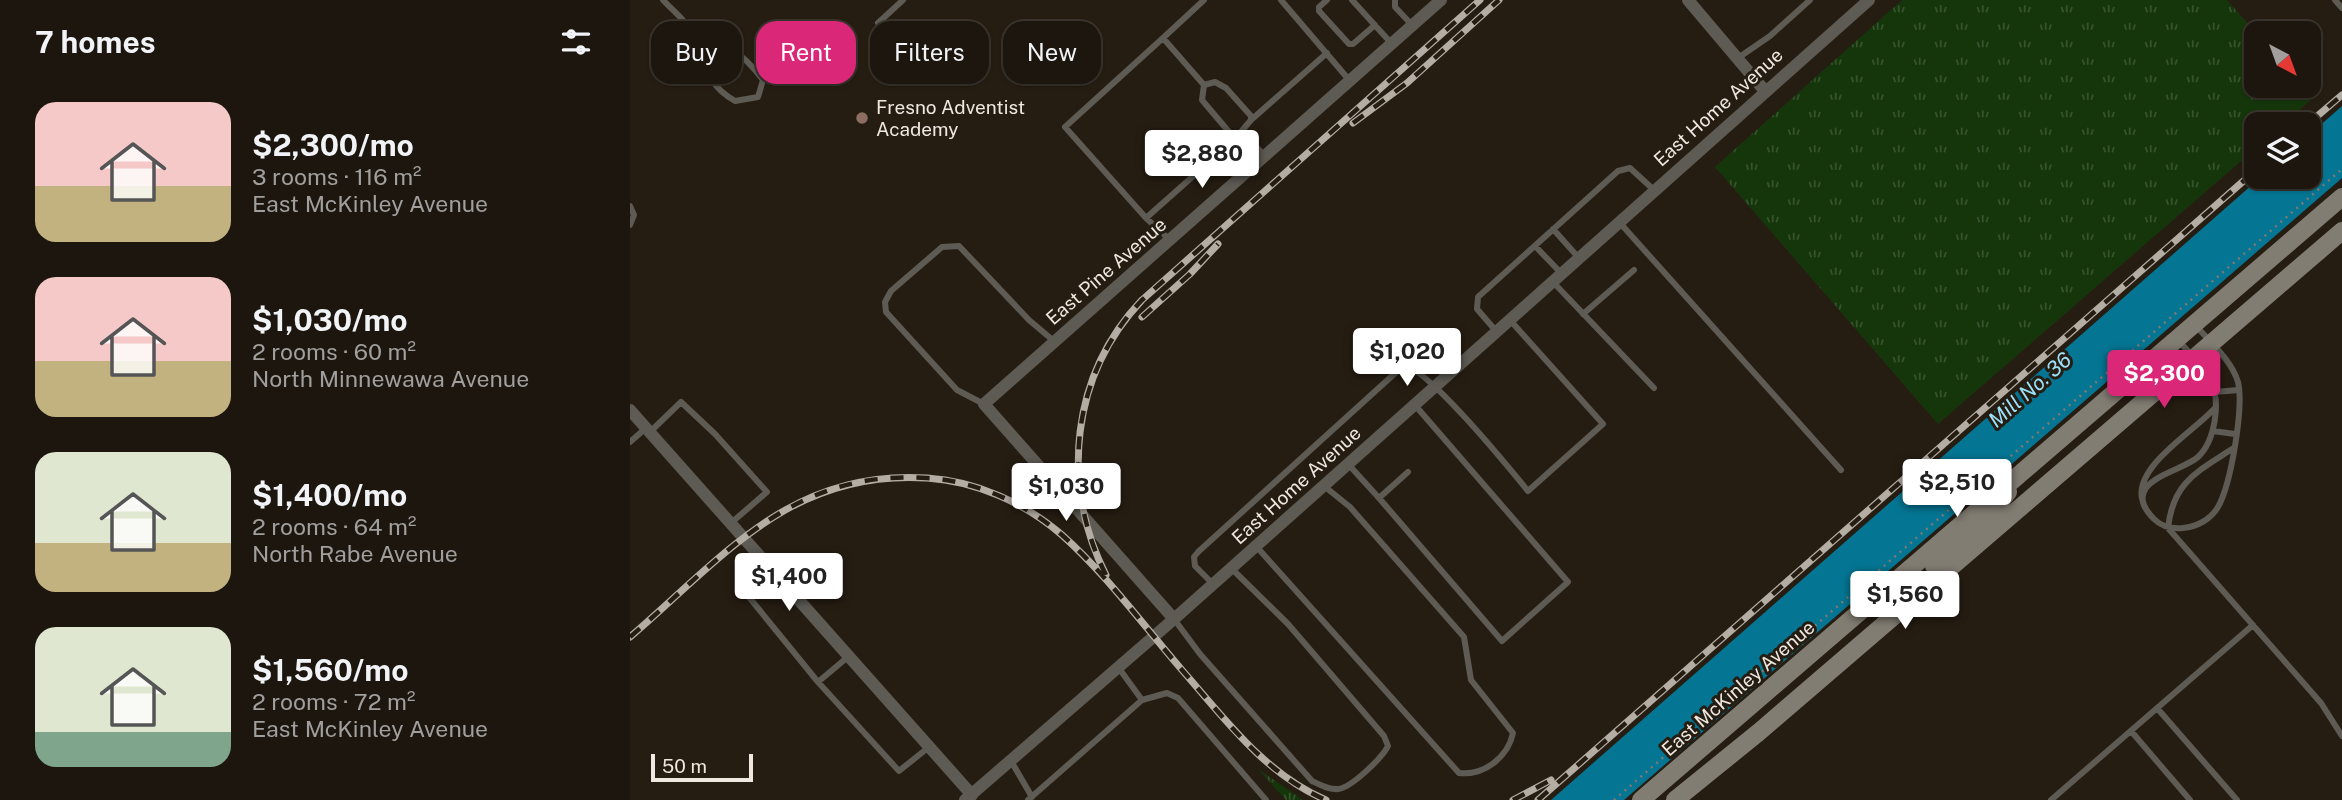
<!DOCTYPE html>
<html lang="en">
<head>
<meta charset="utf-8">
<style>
	body { margin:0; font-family:"Public Sans",sans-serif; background:#251f17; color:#f1f3f6; height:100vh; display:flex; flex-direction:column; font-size:26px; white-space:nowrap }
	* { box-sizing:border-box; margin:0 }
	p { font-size:23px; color:#a09f9e }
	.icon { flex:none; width:38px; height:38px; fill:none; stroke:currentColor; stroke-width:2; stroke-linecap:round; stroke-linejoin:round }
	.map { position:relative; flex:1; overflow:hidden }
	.sheet { display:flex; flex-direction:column; background:#1c160e; width:630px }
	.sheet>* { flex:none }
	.hud { position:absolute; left:21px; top:21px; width:665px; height:63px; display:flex; gap:14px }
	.needle { width:46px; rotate:139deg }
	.tools { position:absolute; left:1614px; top:21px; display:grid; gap:14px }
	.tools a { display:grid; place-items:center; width:77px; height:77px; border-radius:14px; background:#1c160e; box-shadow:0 2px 5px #0004,0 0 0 2px #3a352e; font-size:35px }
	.scale { position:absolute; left:21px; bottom:18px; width:102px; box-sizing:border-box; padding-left:7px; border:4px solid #eee8e1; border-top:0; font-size:19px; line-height:24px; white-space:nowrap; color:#eee8e1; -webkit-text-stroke:5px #261d12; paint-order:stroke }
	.price { position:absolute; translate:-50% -60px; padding:0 16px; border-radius:7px; background:#fff; color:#222; font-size:23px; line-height:46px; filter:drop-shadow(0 2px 4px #0008) }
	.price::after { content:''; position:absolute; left:50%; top:42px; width:21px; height:16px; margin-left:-10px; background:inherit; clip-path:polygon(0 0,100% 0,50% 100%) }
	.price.current { background:#db2777; color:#fff }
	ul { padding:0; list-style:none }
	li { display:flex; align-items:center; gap:21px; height:175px; padding:0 35px }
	li span { display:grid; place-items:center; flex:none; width:196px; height:140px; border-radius:21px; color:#555 }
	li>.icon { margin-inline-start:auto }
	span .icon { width:84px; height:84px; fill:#fffc; stroke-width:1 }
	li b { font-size:30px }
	h2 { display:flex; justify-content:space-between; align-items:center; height:84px; padding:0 35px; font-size:30px }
	.chip { padding:0 24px; border-radius:21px; background:#1c160e; box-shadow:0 2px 5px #0004,0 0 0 2px #3a352e; font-size:24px; line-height:63px }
	.chip.current { background:#db2777; color:#fff }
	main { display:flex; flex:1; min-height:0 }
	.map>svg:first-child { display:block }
	.grass { fill:url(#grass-tufts) }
	.water { fill:#047694 }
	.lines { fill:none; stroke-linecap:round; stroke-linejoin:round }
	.path { stroke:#817970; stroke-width:2.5; stroke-dasharray:2 5; stroke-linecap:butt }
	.service { stroke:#5e5b55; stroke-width:6 }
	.minor { stroke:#5e5b55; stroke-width:12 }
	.secondary { stroke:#827d73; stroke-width:18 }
	.rail-casing { stroke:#b4ada4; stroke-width:7 }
	.rail { stroke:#261d12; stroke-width:4.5; stroke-dasharray:13; stroke-linecap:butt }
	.education-dot { fill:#8d6e63; stroke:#261d12; stroke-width:2.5 }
	.labels { text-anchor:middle; stroke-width:6; stroke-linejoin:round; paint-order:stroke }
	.poi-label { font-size:19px; fill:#eee8e1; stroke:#261d12; text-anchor:start }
	.street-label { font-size:19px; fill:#eee8e1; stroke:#261d12 }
	.water-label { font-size:21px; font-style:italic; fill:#9bdff9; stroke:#261d12 }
</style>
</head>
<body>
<main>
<section class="sheet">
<h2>7 homes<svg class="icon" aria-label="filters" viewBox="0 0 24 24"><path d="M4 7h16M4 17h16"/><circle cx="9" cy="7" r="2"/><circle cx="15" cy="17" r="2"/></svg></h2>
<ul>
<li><span style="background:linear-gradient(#f6c9c9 60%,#c2b280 0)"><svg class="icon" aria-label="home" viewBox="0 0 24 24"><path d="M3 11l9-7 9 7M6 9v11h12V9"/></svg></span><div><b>$2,300/mo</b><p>3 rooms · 116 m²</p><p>East McKinley Avenue</p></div></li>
<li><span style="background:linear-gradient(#f6c9c9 60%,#c2b280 0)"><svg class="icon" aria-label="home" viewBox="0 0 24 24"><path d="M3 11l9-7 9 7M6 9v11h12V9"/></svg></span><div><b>$1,030/mo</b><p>2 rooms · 60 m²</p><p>North Minnewawa Avenue</p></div></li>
<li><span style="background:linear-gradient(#dfe7d0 65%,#c2b280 0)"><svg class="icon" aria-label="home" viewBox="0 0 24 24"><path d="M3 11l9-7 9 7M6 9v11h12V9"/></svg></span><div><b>$1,400/mo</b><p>2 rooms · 64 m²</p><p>North Rabe Avenue</p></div></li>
<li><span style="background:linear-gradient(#dfe7d0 75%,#7fa58c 0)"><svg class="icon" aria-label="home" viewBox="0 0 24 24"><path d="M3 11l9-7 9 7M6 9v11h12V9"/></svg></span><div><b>$1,560/mo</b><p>2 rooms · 72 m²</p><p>East McKinley Avenue</p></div></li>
</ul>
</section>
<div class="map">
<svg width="1712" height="800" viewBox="0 0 1712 800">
	<defs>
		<pattern id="grass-tufts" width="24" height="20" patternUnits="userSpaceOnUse" patternTransform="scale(1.75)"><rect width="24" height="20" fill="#15360b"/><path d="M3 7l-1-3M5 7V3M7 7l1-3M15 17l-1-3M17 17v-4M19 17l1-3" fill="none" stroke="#37532e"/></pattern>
	</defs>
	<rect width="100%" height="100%" fill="#261d12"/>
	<!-- grass -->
	<path class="grass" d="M1272 0H1597L1626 33V86H1672L1683 98 1653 124H1626V148L1308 424 1085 167Z
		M628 769 673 800H656Z"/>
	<!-- water -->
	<path class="water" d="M1712 106V178L994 800H921L1631 177H1678V136Z"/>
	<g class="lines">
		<!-- path -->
		<path class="path" d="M984 800 1712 169"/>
		<!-- service -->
		<path class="service" d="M33 0C42 10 57 21 62 33 76 63 74 83 105 101L128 97 133 80C111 50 95 44 61 31
			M574 0 533 38 574 85
			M651 0 720 81
			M697 0 689 7V11L719 44H723L745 25
			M722 0 762 44
			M765 0V7L783 26
			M1705 0 1712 8
			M248 23 273 0
			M533 38 435 127 516 218 540 240
			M1108 58 1140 36 1180 0
			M621 120V116L596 88 585 82 574 85 572 100 605 139 621 120 697 53
			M613 133 635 156
			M0 206 4 215 0 225
			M516 218 605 139
			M990 223 1211 470
			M923 229 948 257
			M905 246 931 273
			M922 281 1024 388
			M953 314 1004 270
			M866 331 847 309 848 297 988 171 1000 168 1024 190
			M1548 340C1559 353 1574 366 1581 382 1591 402 1585 441 1568 457 1552 472 1486 481 1524 519 1532 527 1542 529 1553 528 1567 527 1581 519 1588 507 1601 484 1614 407 1608 382 1602 361 1581 343 1567 327
			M1584 392 1609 390
			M354 404 327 390 256 312 255 302 261 291 312 247 329 246 399 320 425 342
			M1583 431 1605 434
			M20 432 51 402 85 434 137 492 101 523
			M0 442 16 428
			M1602 449C1567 472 1543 482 1538 528L1691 703 1712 736
			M718 464 749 498 778 472
			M749 498 872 641 938 582 784 404
			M1512 499C1505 466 1563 432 1584 409
			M626 546 829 773C854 776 878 757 883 733L841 680 834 637 720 507 694 486
			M141 569 114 591 188 682
			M583 584 565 566 564 557 568 552 773 366C794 363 880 469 898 491L973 424 879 319
			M544 619 570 654 682 781C690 785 699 790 708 789 721 788 752 758 758 746L754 736 658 624 601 568
			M219 656 188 682 269 771 299 747
			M512 700 537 693 548 698 636 800
			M1527 708 1607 800
			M1501 731 1560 800
			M381 761 402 797
			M398 800 512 700 488 667
			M1421 800 1623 625"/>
		<!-- minor -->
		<path class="minor" d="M1058 0 1135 91
			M0 410 342 795
			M544 619 354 404 811 0
			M335 800 544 619 1239 0"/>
		<!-- secondary -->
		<path class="secondary" d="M1304 566 1360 515 1378 492
			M1011 800 1712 197
			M1045 800 1129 732 1712 231"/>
		<defs>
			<path id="rail" d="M723 123 777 83 869 0
				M1678 124 1712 95
				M512 317 560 274 588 244
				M476 575C430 484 441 375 512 300L850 0
				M0 637C94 556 162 469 297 478 346 481 395 503 432 535 476 574 513 625 552 670 595 719 635 774 696 800
				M883 800 921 780
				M908 800 1626 170"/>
		</defs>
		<!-- rail casing -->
		<use href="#rail" class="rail-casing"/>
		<!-- rail -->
		<use href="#rail" class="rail"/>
	</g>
	<!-- markers -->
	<circle class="education-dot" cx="232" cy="118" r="7"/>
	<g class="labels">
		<!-- poi labels -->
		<g class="poi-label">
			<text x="246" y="114">Fresno Adventist<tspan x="246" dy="22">Academy</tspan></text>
		</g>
		<!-- street labels -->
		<g class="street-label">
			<text transform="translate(1088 107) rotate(-42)" y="7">East Home Avenue</text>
			<text transform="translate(476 271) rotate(-41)" y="7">East Pine Avenue</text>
			<text transform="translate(666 485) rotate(-42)" y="7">East Home Avenue</text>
			<text transform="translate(1108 688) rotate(-41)" y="7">East McKinley Avenue</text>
		</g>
		<!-- water labels -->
		<g class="water-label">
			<text transform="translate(1400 390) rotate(-41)" y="7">Mill No. 36</text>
		</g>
	</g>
</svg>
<div class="tools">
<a><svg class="needle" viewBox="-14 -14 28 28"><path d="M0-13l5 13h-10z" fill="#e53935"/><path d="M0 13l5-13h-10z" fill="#a09f9e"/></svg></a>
<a><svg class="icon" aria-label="layers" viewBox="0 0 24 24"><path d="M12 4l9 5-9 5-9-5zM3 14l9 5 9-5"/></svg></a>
</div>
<div class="scale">50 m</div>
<b class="price" style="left:572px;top:190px">$2,880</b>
<b class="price" style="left:777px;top:388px">$1,020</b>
<b class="price current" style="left:1534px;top:410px">$2,300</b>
<b class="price" style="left:1327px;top:519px">$2,510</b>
<b class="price" style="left:436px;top:523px">$1,030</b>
<b class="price" style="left:159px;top:613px">$1,400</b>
<b class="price" style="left:1275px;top:631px">$1,560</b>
<div class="hud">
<a class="chip">Buy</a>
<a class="chip current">Rent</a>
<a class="chip">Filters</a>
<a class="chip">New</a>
</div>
</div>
</main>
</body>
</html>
